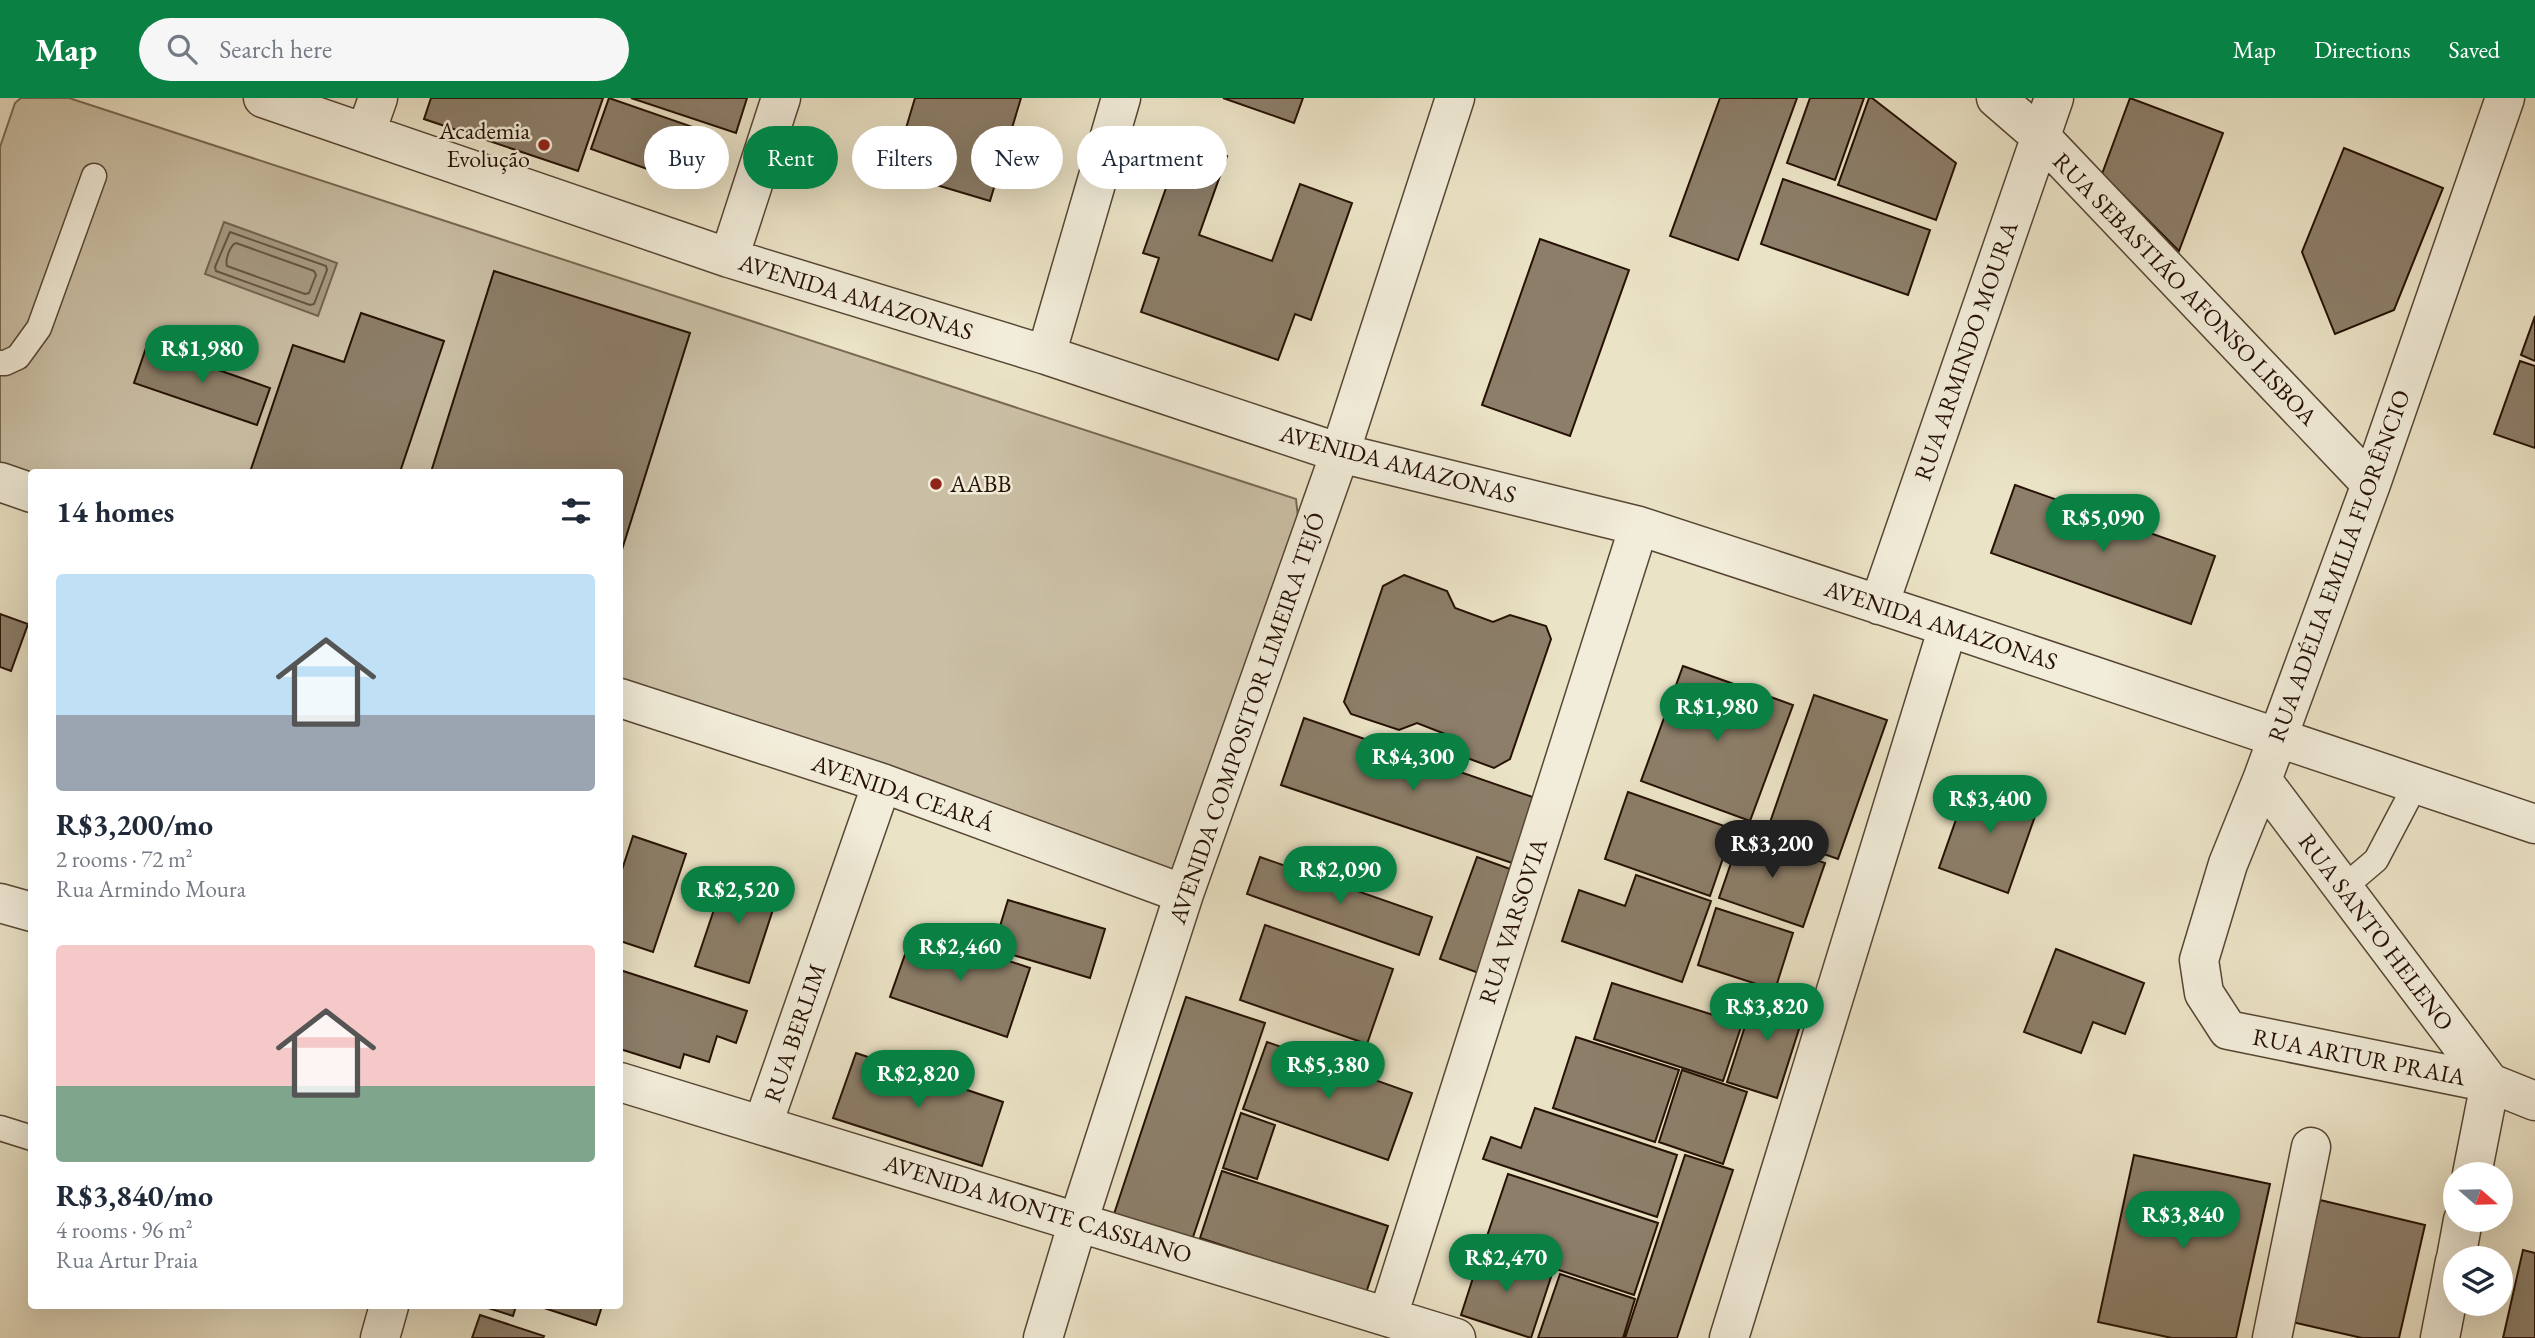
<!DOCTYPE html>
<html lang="en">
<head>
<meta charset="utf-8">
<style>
	body { margin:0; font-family:"EB Garamond",serif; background:#f6f6f7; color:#1f2937; height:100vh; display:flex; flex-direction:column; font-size:26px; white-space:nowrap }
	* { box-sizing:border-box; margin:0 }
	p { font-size:23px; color:#747a83 }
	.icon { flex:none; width:38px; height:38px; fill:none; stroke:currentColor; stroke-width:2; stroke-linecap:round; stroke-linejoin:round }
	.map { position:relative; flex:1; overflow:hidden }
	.side { position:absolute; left:28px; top:371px; width:595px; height:840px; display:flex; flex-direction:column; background:#fff; border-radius:7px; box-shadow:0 7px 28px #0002 }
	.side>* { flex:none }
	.hud { position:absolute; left:644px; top:28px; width:665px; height:63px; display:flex; gap:14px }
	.needle { width:46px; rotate:110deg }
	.fabs { position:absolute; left:2443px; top:1064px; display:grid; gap:14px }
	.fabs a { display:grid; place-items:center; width:70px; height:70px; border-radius:50%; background:#fff; box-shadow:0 7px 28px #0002; font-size:35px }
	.price { position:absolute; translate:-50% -60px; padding:0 16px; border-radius:24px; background:#0b8043; color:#fff; font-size:23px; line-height:46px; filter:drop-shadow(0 2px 4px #0008) }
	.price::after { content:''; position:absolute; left:50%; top:42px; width:21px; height:16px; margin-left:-10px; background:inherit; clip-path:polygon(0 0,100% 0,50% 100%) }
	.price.active { background:#222; color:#fff }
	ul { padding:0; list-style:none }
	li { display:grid; align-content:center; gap:14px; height:371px; padding:0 28px }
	li span { display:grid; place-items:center; height:217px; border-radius:7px; color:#555 }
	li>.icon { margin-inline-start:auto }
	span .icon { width:126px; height:126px; fill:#fffc; stroke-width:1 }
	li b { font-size:30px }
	h2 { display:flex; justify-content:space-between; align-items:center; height:84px; padding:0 28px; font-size:30px }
	.pill { padding:0 24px; border-radius:32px; background:#fff; box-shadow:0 7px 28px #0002; font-size:24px; line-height:63px }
	.pill.active { background:#0b8043; color:#fff }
	header { display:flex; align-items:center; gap:42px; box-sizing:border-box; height:98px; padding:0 35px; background:#0b8043; color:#fff }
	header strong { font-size:33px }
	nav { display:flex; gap:38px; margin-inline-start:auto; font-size:24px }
	.search { width:490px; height:63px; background:#f6f6f7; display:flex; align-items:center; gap:18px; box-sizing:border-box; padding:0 24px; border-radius:38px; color:#747a83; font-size:26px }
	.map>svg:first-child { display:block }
	.green { fill:#cabfa5; stroke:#786854; stroke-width:2 }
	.water { fill:#a89c84; stroke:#746451; stroke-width:2 }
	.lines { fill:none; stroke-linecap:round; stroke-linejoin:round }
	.shore { stroke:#675644; stroke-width:2 }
	.building { fill:#8c7e69; stroke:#261104; stroke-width:2 }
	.lane-casing { stroke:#574634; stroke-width:27 }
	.street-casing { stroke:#574634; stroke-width:41 }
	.lane { stroke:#f2edda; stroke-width:24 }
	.street { stroke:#f2edda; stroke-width:38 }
	.poi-dot { fill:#8f2418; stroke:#f2edda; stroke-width:2.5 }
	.labels { text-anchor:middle; stroke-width:5; stroke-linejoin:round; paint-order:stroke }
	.poi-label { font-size:24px; fill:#261104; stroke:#f2edda; text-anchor:end }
	.street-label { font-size:24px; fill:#261104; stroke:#f2edda }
</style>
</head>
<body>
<header>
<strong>Map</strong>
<div class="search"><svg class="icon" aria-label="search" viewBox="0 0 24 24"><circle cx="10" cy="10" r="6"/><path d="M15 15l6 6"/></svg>Search here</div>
<nav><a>Map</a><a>Directions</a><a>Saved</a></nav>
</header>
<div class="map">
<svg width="2535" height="1240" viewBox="0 0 2535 1240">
	<rect width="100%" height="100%" fill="#ebe3c6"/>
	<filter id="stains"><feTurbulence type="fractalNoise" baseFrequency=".00286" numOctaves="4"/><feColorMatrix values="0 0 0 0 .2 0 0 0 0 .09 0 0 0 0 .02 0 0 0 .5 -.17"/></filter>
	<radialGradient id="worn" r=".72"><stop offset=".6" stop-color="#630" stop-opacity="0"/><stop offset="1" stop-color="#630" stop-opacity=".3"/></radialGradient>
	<!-- green -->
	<path class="green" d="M21 0H69L1296 401 1299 428 1184 763 1164 777 620 600V374H32L0 398V49L15 5Z"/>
	<!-- water -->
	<path class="water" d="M224 124 337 165 318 218 205 176Z"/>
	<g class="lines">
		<!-- shore -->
		<path class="shore" d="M230 134 326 168 327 172 314 206 310 207 216 173 215 169Z
			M236 145 314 173 316 177 309 195 305 196 227 168C225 162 230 147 236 145Z"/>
	</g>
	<!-- building -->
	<path class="building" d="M431 0H603L578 73 424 21Z
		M609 0 710 35 692 87 591 51Z
		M631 0H747L736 35Z
		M915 0H1021L990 103 893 74Z
		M1223 0H1303L1294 25Z
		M1720 0H1797L1738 162 1670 138Z
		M1810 0H1864L1835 82 1787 65Z
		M1869 0H1872L1956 65 1936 122 1838 87Z
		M2130 0 2223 35 2179 153 2102 76Z
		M1183 42 1227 58 1199 137 1272 163 1300 86 1352 105 1311 222 1295 216 1278 262 1141 214 1159 160 1143 155Z
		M2344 50 2443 90 2394 212 2335 236 2302 154Z
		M1783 81 1930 132 1908 197 1761 146Z
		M1540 141 1629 172 1570 338 1482 307Z
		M494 173 690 235 620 458V374H431Z
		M361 215 444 243 400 374H250L293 247 344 264Z
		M2535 218V263L2521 257Z
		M147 247 270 290 257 327 134 285Z
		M2520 263 2535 268V350L2494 336Z
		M2015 387 2215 458 2191 526 1991 455Z
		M1404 477 1447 493 1455 510 1493 524 1510 517 1546 528 1551 541 1510 661 1494 670 1459 657 1453 639 1417 625 1399 632 1351 616 1344 604 1383 488Z
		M0 516 28 526 11 573 0 569Z
		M1683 568 1793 607 1750 723 1641 683Z
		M1814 597 1887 622 1838 761 1766 736Z
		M1304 620 1547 704 1524 769 1281 687Z
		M1971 679 2040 704 2008 795 1939 770Z
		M1628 694 1733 731 1710 798 1605 761Z
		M1741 736 1825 765 1803 829 1719 800Z
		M633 738 686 756 653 854 620 843V778Z
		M1260 759 1432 819 1419 857 1247 796Z
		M1477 759 1524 776 1487 878 1440 861Z
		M728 770 781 787 749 885 695 868Z
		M1636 777 1711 803 1682 884 1562 843 1579 792 1625 808Z
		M1008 802 1105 831 1090 880 993 851Z
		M1716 810 1793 835 1775 892 1698 867Z
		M1265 827 1393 871 1367 946 1240 902Z
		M914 831 1030 870 1007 939 890 899Z
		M2056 851 2144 885 2125 936 2093 924 2081 955 2024 934Z
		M620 872 747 913 736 945 717 938 709 964 684 956 680 970 620 951Z
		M1612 885 1742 926 1723 983 1594 941Z
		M1757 891 1807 906 1777 1000 1727 984Z
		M1186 899 1265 925 1192 1142 1114 1116Z
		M1576 939 1679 972 1655 1044 1553 1010Z
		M1267 944 1412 995 1388 1062 1243 1011Z
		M856 955 1003 1004 982 1068 833 1020Z
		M1682 972 1747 994 1723 1066 1659 1044Z
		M1535 1010 1677 1057 1657 1119 1483 1061 1491 1039 1521 1050Z
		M1241 1015 1275 1027 1257 1081 1223 1070Z
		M1685 1057 1733 1072 1677 1240H1625Z
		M2134 1057 2270 1086 2236 1240H2172L2098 1224Z
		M1222 1073 1388 1128 1366 1195 1200 1140Z
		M1508 1076 1658 1125 1634 1197 1484 1147Z
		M2320 1102 2425 1127 2399 1240H2362L2292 1224Z
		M1482 1152 1552 1176 1531 1240 1461 1217Z
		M2523 1152 2535 1155V1240H2503Z
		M1560 1176 1635 1201 1623 1240H1538Z
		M482 1208H516L513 1218Z
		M538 1208H602L596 1227Z
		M480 1217 544 1238 543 1240H472Z"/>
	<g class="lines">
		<defs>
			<path id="lane" d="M0 265H5L18 259 39 230 94 78
				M2343 790 2376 762 2416 686
				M0 1030 32 1040"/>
			<path id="street" d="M263 0 729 160 1046 257 1340 355 1639 428 1948 529 2535 726
				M1996 0 2041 39 2371 386
				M2505 0 2371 386 2262 682 2228 766 2199 862 2204 895 2228 932 2490 985 2535 1003
				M366 34 378 0
				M729 160 781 0
				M1046 257 1121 0
				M0 384 32 395
				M1879 507 2054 0
				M620 600 882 685 1184 796
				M2262 682 2490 985
				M0 805 32 814
				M620 984 1456 1240
				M763 1026 882 685
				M2472 1076 2490 985
				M2456 1160 2463 1122
				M1388 1218 1639 428
				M380 1240 389 1208
				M1043 1240 1078 1124 1184 796 1340 355 1455 0
				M1729 1240 1948 529
				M2272 1240 2311 1049
				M2440 1240 2455 1163"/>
		</defs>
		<!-- lane casing -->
		<use href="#lane" class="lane-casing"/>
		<!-- street casing -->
		<use href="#street" class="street-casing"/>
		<!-- lane -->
		<use href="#lane" class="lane"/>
		<!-- street -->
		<use href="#street" class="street"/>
	</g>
	<!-- markers -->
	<g class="poi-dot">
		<circle cx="544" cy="47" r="7"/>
		<circle cx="936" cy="386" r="7"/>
	</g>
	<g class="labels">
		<!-- poi labels -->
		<g class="poi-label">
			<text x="530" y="41">Academia<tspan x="530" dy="28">Evolução</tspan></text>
			<text x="950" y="394" text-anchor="start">AABB</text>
		</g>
		<!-- street labels -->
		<g class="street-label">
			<text transform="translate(2185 191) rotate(46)" y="8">RUA SEBASTIÃO AFONSO LISBOA</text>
			<text transform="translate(856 199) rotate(17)" y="8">AVENIDA AMAZONAS</text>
			<text transform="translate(1966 253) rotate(-71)" y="8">RUA ARMINDO MOURA</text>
			<text transform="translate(1398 366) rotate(15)" y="8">AVENIDA AMAZONAS</text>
			<text transform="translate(2339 468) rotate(-70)" y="8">RUA ADÉLIA EMILIA FLORÊNCIO</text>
			<text transform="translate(1941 527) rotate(18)" y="8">AVENIDA AMAZONAS</text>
			<text transform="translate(1247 620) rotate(-71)" y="8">AVENIDA COMPOSITOR LIMEIRA TEJÓ</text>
			<text transform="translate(903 695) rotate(19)" y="8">AVENIDA CEARÁ</text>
			<text transform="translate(1513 823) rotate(-72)" y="8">RUA VARSOVIA</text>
			<text transform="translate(2376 834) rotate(53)" y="8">RUA SANTO HELENO</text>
			<text transform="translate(795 935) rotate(-71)" y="8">RUA BERLIM</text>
			<text transform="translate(2359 959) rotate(11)" y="8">RUA ARTUR PRAIA</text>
			<text transform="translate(1038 1111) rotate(17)" y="8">AVENIDA MONTE CASSIANO</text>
		</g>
	</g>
	<rect width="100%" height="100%" filter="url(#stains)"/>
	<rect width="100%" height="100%" fill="url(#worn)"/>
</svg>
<div class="fabs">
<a><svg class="needle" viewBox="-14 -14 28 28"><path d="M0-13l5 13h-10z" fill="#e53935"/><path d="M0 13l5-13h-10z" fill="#747a83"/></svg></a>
<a><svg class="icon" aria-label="layers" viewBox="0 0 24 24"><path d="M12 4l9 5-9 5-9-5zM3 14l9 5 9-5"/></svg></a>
</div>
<b class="price" style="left:202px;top:287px">R$1,980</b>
<b class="price" style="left:2103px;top:456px">R$5,090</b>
<b class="price" style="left:1717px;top:645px">R$1,980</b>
<b class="price" style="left:1413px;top:695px">R$4,300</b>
<b class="price" style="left:1990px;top:737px">R$3,400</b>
<b class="price active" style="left:1772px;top:782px">R$3,200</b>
<b class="price" style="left:1340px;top:808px">R$2,090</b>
<b class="price" style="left:738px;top:828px">R$2,520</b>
<b class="price" style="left:960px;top:885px">R$2,460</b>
<b class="price" style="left:1767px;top:945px">R$3,820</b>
<b class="price" style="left:1328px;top:1003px">R$5,380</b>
<b class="price" style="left:918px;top:1012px">R$2,820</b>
<b class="price" style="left:2183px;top:1153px">R$3,840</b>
<b class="price" style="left:1506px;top:1196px">R$2,470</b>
<div class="hud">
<a class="pill">Buy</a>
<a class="pill active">Rent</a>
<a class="pill">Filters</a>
<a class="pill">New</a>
<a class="pill">Apartment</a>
</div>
<section class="side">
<h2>14 homes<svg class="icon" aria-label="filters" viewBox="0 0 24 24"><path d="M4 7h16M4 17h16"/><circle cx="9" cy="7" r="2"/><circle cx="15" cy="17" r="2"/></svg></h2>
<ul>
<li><span style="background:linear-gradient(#bfe0f5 65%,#9aa5b1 0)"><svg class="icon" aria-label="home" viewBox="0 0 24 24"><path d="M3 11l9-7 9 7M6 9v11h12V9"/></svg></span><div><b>R$3,200/mo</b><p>2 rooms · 72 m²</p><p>Rua Armindo Moura</p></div></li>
<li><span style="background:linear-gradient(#f6c9c9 65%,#7fa58c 0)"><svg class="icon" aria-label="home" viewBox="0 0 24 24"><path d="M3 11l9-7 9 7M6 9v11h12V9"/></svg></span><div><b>R$3,840/mo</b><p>4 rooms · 96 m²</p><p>Rua Artur Praia</p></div></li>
</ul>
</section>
</div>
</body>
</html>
